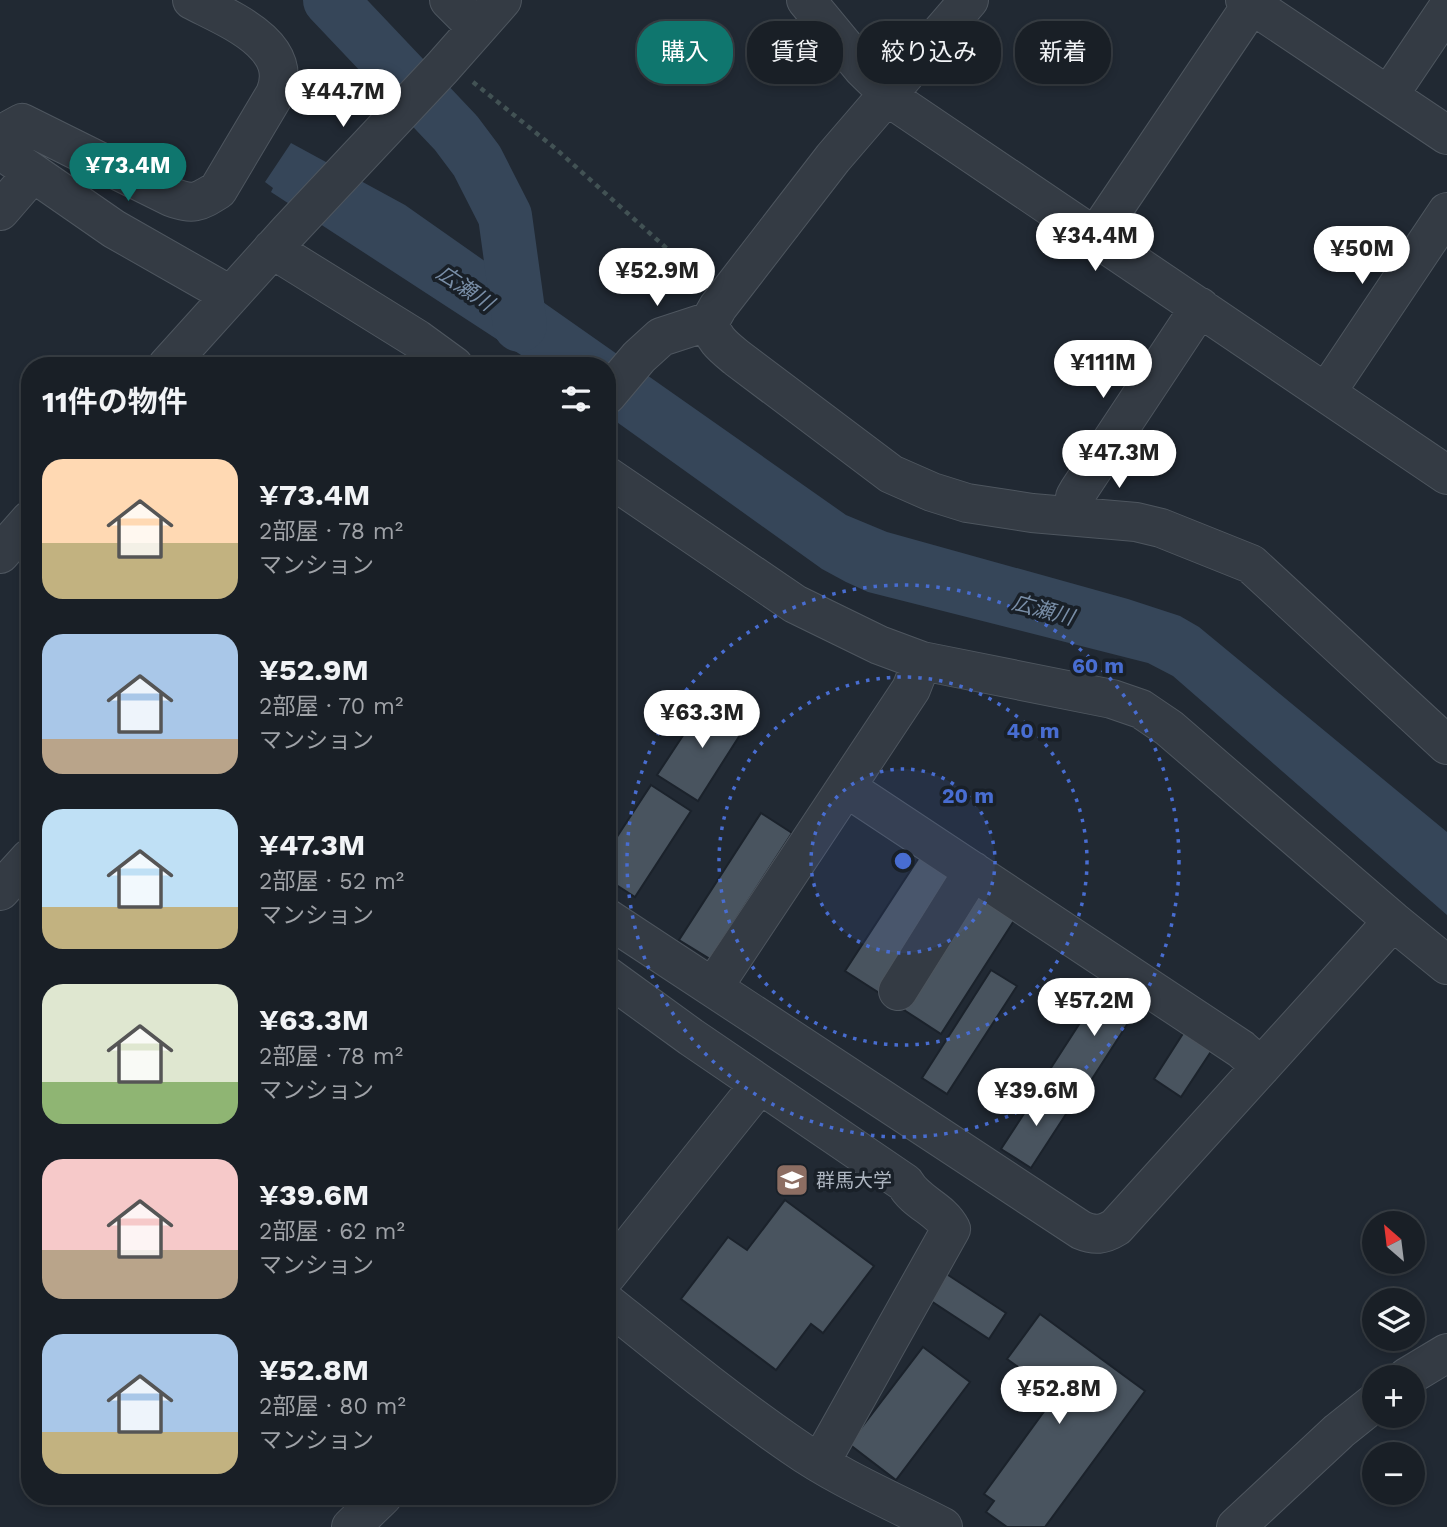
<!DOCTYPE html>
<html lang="ja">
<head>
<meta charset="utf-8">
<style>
	body { margin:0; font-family:"Work Sans","Noto Sans JP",sans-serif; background:#262c32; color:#f1f3f6; height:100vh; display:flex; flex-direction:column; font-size:26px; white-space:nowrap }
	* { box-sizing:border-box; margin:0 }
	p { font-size:23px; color:#9fa2a7 }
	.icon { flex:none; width:38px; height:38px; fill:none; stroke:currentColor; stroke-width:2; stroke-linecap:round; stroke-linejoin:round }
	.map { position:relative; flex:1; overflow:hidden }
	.sheet { position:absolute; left:21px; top:357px; width:595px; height:1148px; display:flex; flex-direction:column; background:#191f26; border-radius:28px; box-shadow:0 4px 10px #0003,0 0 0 2px #373d43 }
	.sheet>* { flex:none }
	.banner { position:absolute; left:637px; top:21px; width:665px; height:63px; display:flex; gap:14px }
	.needle { width:46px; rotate:332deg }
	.buttons { position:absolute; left:1362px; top:1211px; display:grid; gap:14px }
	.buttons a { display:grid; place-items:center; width:63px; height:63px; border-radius:50%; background:#191f26; box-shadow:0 4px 10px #0003,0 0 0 2px #373d43; font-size:35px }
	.price { position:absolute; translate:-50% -60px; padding:0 16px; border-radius:24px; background:#fff; color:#222; font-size:23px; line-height:46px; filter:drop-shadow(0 2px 4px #0008) }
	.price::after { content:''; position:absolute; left:50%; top:42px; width:21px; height:16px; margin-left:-10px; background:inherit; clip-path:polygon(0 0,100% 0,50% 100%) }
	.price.current { background:#0f766e; color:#fff }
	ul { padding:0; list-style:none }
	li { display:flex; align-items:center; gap:21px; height:175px; padding:0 21px }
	li span { display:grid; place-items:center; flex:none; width:196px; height:140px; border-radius:21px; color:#555 }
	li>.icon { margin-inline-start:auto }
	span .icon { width:84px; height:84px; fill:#fffc; stroke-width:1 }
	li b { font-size:30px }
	h2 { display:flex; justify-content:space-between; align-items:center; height:84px; padding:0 21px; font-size:30px }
	.tag { padding:0 24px; border-radius:28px; background:#191f26; box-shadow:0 4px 10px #0003,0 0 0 2px #373d43; font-size:24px; line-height:63px }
	.tag.current { background:#0f766e; color:#fff }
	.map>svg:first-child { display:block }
	.water { fill:#364659 }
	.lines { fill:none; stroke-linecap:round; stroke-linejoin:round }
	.river { stroke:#364659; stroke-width:54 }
	.building { fill:#49545f; stroke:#1b222b; stroke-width:2 }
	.minor-casing { stroke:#4e565f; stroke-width:40 }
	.path { stroke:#425254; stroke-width:4.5; stroke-dasharray:5 5; stroke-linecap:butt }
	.minor { stroke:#343b44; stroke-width:38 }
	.ring { fill:none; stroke:#486dd1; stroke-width:3.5; stroke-dasharray:3.5 7 }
	.labels { text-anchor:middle; stroke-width:7; stroke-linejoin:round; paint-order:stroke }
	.poi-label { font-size:19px; fill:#aeb6c1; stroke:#192028; text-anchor:start }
	.water-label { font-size:21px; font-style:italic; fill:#798ea7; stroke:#192028 }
	.centre { fill:#486dd1; stroke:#192028; stroke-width:3.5 }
	.ring-label { font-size:21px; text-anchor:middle; font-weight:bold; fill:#486dd1; stroke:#192028; stroke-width:7; stroke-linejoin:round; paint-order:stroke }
</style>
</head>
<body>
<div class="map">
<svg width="1447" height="1527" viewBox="0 0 1447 1527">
	<rect width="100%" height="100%" fill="#212933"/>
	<!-- water -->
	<path class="water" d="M291 143 405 205 846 515 887 532 1128 599 1180 616 1199 627 1447 832V915L1173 676 1148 663 868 592 846 582 822 569 607 415V366H538L271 192 273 188 265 182Z"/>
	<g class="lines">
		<!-- river -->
		<path class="river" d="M330 0 456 133 477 161 505 216 520 325"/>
	</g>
	<!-- building -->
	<path class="building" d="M707 699 747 724 698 801 657 775Z
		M651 785 691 811 635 897 607 879V852Z
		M761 813 792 833 710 959 679 940Z
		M920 856 959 880 884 996 845 971Z
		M979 892 1017 916 941 1034 904 1010Z
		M991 970 1017 986 947 1094 922 1078Z
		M1107 981 1141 1003 1081 1096 1047 1074Z
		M1184 1032 1212 1050 1181 1097 1154 1079Z
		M1040 1089 1070 1108 1031 1168 1001 1149Z
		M785 1200 874 1266 823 1333 811 1324 776 1370 681 1299 728 1237 747 1250Z
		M942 1271 1006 1313 989 1339 925 1297Z
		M1040 1314 1145 1391 1045 1527H1007L986 1512 994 1501 984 1494 1056 1395 1007 1359Z
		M923 1347 970 1382 896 1480 849 1444Z"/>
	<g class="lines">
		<defs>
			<path id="minor" d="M449 0 477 28
				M806 0 863 69 900 105 1447 475
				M1245 0 1447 135
				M1389 95 1447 9
				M0 146 11 129 22 123 171 197C194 205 197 203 218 190L275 94C296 44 226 18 192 0
				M0 150 114 229 230 295
				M0 211 32 174
				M1095 237 1252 4 1257 0
				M272 249 417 339 454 366
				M710 321C711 338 725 348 737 358L891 474 932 492 967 503 1032 513 1136 522 1161 528 1251 564 1447 745
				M167 366 288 232 442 68 502 0
				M1326 393 1447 212
				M607 395 639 357 661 337 710 321 718 307 833 158 969 0
				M607 476 795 604 879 645 922 661 1112 699 1141 709 1169 728 1393 921 1447 965
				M1074 516 1075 497 1079 490 1200 307
				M0 554 30 520
				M847 788 1241 1049 1261 1067
				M0 891 30 858
				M607 918 1081 1230C1095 1236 1103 1235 1116 1227L1393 921
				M607 976 691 1037 905 1183C916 1203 941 1209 951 1229L820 1463
				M714 986 911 689 922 661
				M898 991 973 871
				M607 1275 760 1084
				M607 1303C668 1352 729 1402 793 1446 840 1479 893 1501 943 1527
				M1407 1377 1447 1353
				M351 1527 383 1496
				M1236 1527 1339 1431 1374 1403"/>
		</defs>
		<!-- minor casing -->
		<use href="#minor" class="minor-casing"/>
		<!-- path -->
		<path class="path" d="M473 82 556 149 693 272 697 280"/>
		<!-- minor -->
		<use href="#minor" class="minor"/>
	</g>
	<!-- distance rings -->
	<circle cx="903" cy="861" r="92" fill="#486dd1" fill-opacity=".12"/>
	<g class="ring">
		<circle cx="903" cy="861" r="92"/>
		<circle cx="903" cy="861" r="184"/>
		<circle cx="903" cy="861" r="276"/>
	</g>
	<!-- icons -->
	<defs>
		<symbol id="university-square" viewBox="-11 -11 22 22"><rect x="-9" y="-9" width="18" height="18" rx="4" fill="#8d6e63" stroke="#192028"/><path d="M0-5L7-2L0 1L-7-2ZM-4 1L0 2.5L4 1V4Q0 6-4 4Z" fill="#fff"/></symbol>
	</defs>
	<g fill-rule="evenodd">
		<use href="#university-square" x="773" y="1161" width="38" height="38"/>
	</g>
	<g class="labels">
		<!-- poi labels -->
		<g class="poi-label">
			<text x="816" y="1187">群馬大学</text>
		</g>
		<!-- water labels -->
		<g class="water-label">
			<text transform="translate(465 288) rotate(34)" y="7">広瀬川</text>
			<text transform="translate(1043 610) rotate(15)" y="7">広瀬川</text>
		</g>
	</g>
	<circle cx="903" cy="861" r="10" class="centre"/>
	<g class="ring-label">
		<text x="1098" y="673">60 m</text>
		<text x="1033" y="738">40 m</text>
		<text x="968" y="803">20 m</text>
	</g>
</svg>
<div class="buttons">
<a><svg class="needle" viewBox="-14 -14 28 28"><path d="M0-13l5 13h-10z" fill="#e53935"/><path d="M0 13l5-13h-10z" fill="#9fa2a7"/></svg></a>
<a><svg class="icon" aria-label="layers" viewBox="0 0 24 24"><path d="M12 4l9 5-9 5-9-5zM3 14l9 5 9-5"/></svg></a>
<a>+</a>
<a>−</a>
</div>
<b class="price" style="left:343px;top:129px">¥44.7M</b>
<b class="price current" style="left:128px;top:203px">¥73.4M</b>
<b class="price" style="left:1095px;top:273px">¥34.4M</b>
<b class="price" style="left:1362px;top:286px">¥50M</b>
<b class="price" style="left:657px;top:308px">¥52.9M</b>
<b class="price" style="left:1103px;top:400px">¥111M</b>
<b class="price" style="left:1119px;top:490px">¥47.3M</b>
<b class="price" style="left:702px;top:750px">¥63.3M</b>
<b class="price" style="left:1094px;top:1038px">¥57.2M</b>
<b class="price" style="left:1036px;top:1128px">¥39.6M</b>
<b class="price" style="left:1059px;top:1426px">¥52.8M</b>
<div class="banner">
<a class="tag current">購入</a>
<a class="tag">賃貸</a>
<a class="tag">絞り込み</a>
<a class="tag">新着</a>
</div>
<section class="sheet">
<h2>11件の物件<svg class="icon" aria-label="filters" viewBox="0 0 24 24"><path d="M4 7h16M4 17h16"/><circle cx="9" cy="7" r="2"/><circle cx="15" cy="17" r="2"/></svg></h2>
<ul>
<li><span style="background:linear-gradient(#ffd9b3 60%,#c2b280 0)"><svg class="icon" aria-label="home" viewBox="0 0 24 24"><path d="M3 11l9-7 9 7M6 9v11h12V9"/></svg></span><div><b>¥73.4M</b><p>2部屋 · 78 m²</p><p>マンション</p></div></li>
<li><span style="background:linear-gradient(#a9c7e8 75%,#b9a48a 0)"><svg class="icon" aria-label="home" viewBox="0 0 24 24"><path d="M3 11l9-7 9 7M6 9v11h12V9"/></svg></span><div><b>¥52.9M</b><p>2部屋 · 70 m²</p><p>マンション</p></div></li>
<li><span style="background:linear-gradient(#bfe0f5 70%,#c2b280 0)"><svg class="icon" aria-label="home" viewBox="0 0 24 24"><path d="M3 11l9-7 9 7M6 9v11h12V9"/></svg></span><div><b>¥47.3M</b><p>2部屋 · 52 m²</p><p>マンション</p></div></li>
<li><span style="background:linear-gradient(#dfe7d0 70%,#8fb573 0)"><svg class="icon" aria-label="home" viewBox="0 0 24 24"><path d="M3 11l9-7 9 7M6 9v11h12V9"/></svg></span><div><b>¥63.3M</b><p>2部屋 · 78 m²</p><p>マンション</p></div></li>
<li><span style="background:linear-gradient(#f6c9c9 65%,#b9a48a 0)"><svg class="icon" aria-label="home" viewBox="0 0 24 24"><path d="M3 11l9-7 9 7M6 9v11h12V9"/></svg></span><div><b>¥39.6M</b><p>2部屋 · 62 m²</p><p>マンション</p></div></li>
<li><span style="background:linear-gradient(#a9c7e8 70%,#c2b280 0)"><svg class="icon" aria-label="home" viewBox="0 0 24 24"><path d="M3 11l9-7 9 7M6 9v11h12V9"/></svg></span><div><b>¥52.8M</b><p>2部屋 · 80 m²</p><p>マンション</p></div></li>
</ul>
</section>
</div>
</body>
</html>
